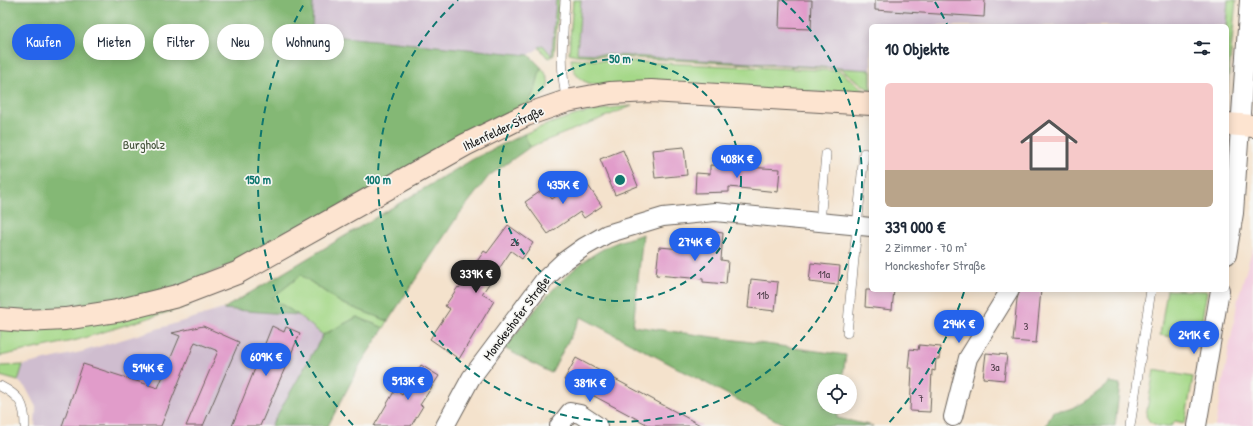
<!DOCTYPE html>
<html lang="de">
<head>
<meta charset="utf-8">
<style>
	body { margin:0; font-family:"Patrick Hand",sans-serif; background:#f2f2f3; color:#1f2937; height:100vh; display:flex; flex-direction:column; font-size:15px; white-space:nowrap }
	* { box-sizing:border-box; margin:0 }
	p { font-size:13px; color:#747a83 }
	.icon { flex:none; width:22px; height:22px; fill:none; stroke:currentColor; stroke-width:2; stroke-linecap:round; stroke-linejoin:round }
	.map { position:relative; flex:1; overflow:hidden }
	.drawer { position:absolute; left:869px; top:24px; width:360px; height:268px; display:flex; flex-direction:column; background:#fff; border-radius:6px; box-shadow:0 2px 10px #0003 }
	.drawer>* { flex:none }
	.guide { position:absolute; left:12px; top:24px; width:380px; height:36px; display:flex; gap:8px }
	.buttons { position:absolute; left:817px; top:374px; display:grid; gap:8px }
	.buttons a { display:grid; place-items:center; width:40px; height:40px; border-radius:50%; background:#fff; box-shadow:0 2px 10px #0003; font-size:20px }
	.price { position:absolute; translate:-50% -34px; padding:0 9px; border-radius:14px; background:#2563eb; color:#fff; font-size:13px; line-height:26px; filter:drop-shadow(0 1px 2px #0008) }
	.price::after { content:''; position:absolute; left:50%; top:24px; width:12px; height:9px; margin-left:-6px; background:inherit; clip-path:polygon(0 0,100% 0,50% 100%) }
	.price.current { background:#222; color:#fff }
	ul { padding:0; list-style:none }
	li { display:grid; align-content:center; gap:8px; height:212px; padding:0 16px }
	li+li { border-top:1px solid #e0e1e3 }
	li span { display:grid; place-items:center; height:124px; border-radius:6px; color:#555 }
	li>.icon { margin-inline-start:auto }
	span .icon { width:72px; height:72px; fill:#fffc; stroke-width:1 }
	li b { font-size:17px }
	h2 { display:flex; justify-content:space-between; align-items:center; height:48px; padding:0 16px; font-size:17px }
	.tag { padding:0 14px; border-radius:18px; background:#fff; box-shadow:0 2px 10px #0003; font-size:14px; line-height:36px }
	.tag.current { background:#2563eb; color:#fff }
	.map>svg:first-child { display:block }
	.built { fill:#f2cfe0 }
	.industrial { fill:#cfbdcf }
	.green { fill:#a5d888; stroke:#607a52 }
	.forest { fill:#84b874; stroke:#506a48 }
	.building { fill:#e19cca }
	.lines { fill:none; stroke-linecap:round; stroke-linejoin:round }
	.service-casing { stroke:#68615a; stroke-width:10 }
	.minor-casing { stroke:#68615a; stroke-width:20 }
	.secondary-casing { stroke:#68615a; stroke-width:24 }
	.service { stroke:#fff; stroke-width:9 }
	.minor { stroke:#fff; stroke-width:18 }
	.secondary { stroke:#fde4d0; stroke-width:22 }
	.ring { fill:none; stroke:#0f766e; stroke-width:2; stroke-dasharray:7 5 }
	.labels { text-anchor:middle; stroke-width:3.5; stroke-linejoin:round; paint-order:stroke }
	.number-label { font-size:11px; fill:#4d3c48 }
	.street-label { font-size:13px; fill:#1c1c1c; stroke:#f6f6f2 }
	.park-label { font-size:13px; fill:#45543c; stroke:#f6f6f2 }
	.centre { fill:#0f766e; stroke:#f6f6f2; stroke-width:2 }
	.ring-label { font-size:12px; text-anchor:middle; font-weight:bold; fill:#0f766e; stroke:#f6f6f2; stroke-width:3.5; stroke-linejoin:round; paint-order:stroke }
</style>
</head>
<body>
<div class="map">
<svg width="1253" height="426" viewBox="0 0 1253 426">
	<rect width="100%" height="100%" fill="#f6f6f2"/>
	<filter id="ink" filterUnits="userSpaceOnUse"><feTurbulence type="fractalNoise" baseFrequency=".025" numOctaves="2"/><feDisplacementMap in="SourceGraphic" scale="8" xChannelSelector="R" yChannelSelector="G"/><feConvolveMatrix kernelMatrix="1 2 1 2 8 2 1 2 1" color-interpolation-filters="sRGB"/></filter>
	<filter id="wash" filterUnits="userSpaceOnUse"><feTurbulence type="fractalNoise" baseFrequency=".012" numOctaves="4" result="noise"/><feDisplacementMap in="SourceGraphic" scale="16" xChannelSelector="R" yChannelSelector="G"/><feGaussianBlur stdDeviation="0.9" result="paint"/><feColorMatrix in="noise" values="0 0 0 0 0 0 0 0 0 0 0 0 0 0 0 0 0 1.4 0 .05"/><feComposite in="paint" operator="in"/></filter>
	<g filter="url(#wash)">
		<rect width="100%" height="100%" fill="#f4e2cc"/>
		<!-- built -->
		<path class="built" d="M1253 247V426H1215L1238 299Z"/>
		<!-- industrial -->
		<path class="industrial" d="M313 0H556L552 56 543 45 529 55 312 34Z
			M581 0H1228L1226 26H871V70L577 53Z
			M223 309 298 315 323 335 271 426H35L36 407 26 388 18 381 23 365 81 352Z"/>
		<!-- green -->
		<path class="green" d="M556 0H559L554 55 550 58 546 56 539 47 543 45 552 56Z
			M573 0H581L577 53 871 70V91L841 69 576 55 569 53Z
			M1228 0H1236L1227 92 1226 26Z
			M571 59 840 71 869 94 592 84C578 81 573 72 571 59Z
			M541 67C557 87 545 95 527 106L535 90Z
			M632 106 530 147 524 134C562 118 589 109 632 106Z
			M301 275 341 303 388 321 384 328 357 317 323 335 298 315 271 298Z
			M1167 290 1207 291 1198 341 1160 335Z
			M181 305H191L77 340 0 356V329Z
			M23 365 18 381 0 376V366Z
			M1154 370 1193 377 1185 423 1175 421 1171 426H1159L1150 422 1146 416Z"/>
		<!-- forest -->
		<path class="forest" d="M0 0H313L312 34 529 55 541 67 535 90 527 106 232 264 172 289 64 311 0 312Z
			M524 134 530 147 489 176 457 217 388 321 341 303 301 275 272 298 298 315 223 309 475 158Z
			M643 234 633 326 846 355 842 381H824V407H839L837 418 873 426H787L581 317 551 373 504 348C535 311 566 266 611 245 621 240 632 238 643 234Z
			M357 317 384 328 361 363 328 426H271L323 335Z
			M1110 382 1120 384 1115 426H1046L1053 411C1072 414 1096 394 1110 382Z"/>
		<g id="blocks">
			<!-- building -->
			<path class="building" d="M780 0H812L811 29 779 28Z
				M875 0H985L984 17 875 10Z
				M684 147 687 175 655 178 652 150Z
				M623 150 638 186 615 195 600 159Z
				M710 165 780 169 778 192 729 187V192L695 193 696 173 710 174Z
				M583 178 602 206 584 218 580 212 548 234 525 202 544 189 552 199Z
				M508 225 533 243 522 259 511 251 482 294 494 301 459 359 430 339 450 309 445 306 458 287 459 288 484 251 487 253Z
				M708 231 723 233 721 260 728 261 726 284 703 282V279L656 275 659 247 706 251Z
				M811 263 840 266 838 285 809 282Z
				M751 279 778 282 775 311 748 308Z
				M866 290H894L892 310 865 307Z
				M1020 290H1041L1036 343 1013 341 1017 299Z
				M203 326 239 342 203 426H186L218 351 195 342 161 426H62L83 364 158 388 180 336 172 333Z
				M272 326 284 332 286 327 300 333 260 426H232Z
				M919 345 941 347 939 359H936L935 371 932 370 930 412 910 411 912 368H908L910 349 918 350Z
				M986 353 1007 355 1004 380 983 378Z
				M576 358 702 426H650L581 389 564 380Z
				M421 365 439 376 420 405 423 406 411 426H374L395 390 402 395Z"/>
		</g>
	</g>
	<g filter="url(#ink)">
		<use href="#blocks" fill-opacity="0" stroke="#68615a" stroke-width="1"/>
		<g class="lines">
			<defs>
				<path id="service" d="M565 0C563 34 559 67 567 101
					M820 222 826 154
					M847 333 864 153
					M0 386C20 396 25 404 25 426
					M1130 426 1151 290"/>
				<path id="minor" d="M1227 255 1234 213 1249 0
					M953 417 968 358 1010 290
					M445 426 471 378 545 279 563 262 584 247 607 234 663 217 715 212 871 227
					M559 426 570 412 580 414 598 426
					M1197 426 1220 290"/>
				<path id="secondary" d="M1227 124 1253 126
					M0 319 25 321 65 319 117 311 177 296 237 273 465 145 526 115 567 101 610 93 651 91 871 104"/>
			</defs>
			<!-- service casing -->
			<use href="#service" class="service-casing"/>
			<!-- minor casing -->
			<use href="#minor" class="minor-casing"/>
			<!-- secondary casing -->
			<use href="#secondary" class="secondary-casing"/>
			<!-- service -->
			<use href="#service" class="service"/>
			<!-- minor -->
			<use href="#minor" class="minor"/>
			<!-- secondary -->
			<use href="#secondary" class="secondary"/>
		</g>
	</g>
	<!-- distance rings -->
	<g class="ring">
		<circle cx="620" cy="180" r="121"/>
		<path d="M782 0A242 242 0 1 1 458 0"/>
		<path d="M964 292A362 362 0 0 1 887 425M353 425A362 362 0 0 1 305 2M935 2A362 362 0 0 1 947 24"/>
	</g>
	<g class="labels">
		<!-- number labels -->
		<g class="number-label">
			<text x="515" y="246">26</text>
			<text x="824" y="278">11a</text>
			<text x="763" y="299">11b</text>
			<text x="1026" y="330">3</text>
			<text x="995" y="371">3a</text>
			<text x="921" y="402">7</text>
		</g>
		<!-- street labels -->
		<g class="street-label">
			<text transform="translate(503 128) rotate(-25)" y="5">Ihlenfelder Straße</text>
			<text transform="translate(516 318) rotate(-53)" y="5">Monckeshofer Straße</text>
		</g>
		<!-- park labels -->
		<g class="park-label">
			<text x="144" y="149">Burgholz</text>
		</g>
	</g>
	<circle cx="620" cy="180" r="6" class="centre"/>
	<g class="ring-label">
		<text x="620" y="63">50 m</text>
		<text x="378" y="184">100 m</text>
		<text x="258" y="184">150 m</text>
	</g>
</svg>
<div class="buttons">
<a><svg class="icon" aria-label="locate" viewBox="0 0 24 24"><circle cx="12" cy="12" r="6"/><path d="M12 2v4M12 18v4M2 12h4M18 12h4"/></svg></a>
</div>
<b class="price" style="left:737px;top:179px">408K €</b>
<b class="price" style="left:563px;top:205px">435K €</b>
<b class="price" style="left:695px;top:262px">274K €</b>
<b class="price current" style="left:476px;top:294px">339K €</b>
<b class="price" style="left:959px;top:344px">294K €</b>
<b class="price" style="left:1194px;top:355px">241K €</b>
<b class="price" style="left:266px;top:377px">609K €</b>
<b class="price" style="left:148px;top:388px">514K €</b>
<b class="price" style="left:408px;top:401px">513K €</b>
<b class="price" style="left:590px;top:403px">381K €</b>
<div class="guide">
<a class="tag current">Kaufen</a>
<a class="tag">Mieten</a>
<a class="tag">Filter</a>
<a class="tag">Neu</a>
<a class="tag">Wohnung</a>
</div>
<section class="drawer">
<h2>10 Objekte<svg class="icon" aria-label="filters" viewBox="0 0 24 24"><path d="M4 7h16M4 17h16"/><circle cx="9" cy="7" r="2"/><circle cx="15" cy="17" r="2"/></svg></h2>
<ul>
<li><span style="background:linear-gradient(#f6c9c9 70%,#b9a48a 0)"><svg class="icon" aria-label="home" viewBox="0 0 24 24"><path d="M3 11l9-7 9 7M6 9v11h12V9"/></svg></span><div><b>339 000 €</b><p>2 Zimmer · 70 m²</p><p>Monckeshofer Straße</p></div></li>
</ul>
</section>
</div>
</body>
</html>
